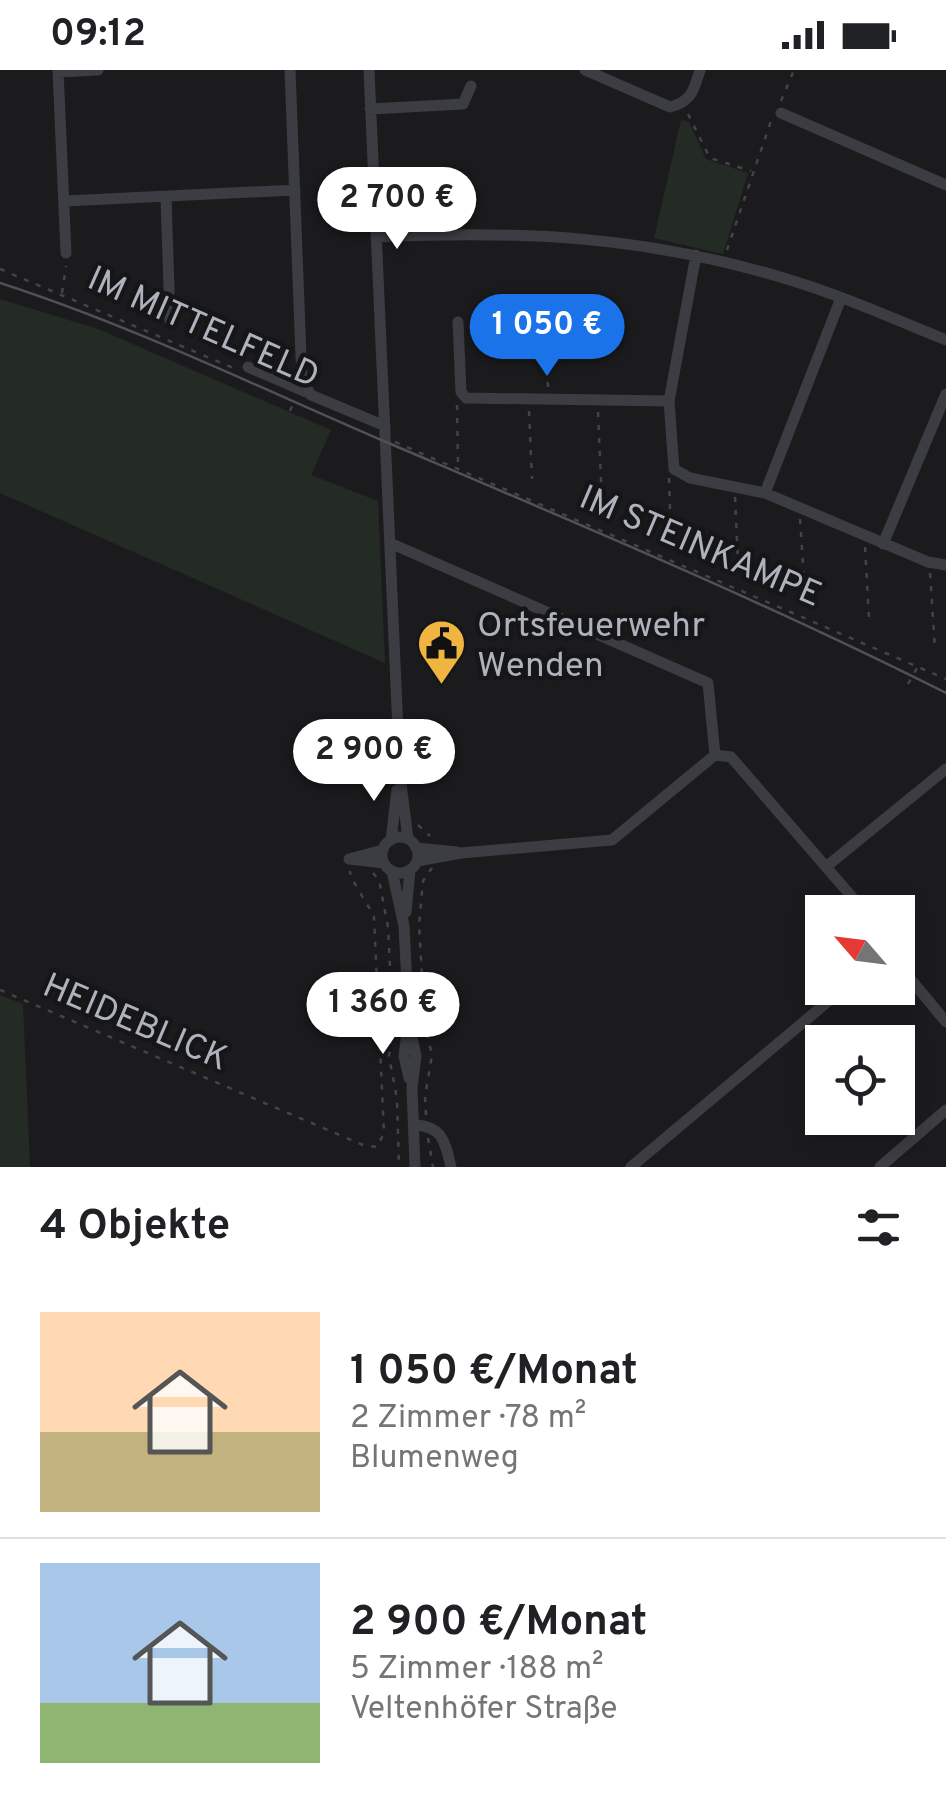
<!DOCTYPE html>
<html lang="de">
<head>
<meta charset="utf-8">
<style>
	body { margin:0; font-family:Overpass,sans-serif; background:#f2f2f2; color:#202124; height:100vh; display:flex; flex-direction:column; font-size:38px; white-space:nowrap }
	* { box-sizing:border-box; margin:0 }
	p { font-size:32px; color:#757577 }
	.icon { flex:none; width:55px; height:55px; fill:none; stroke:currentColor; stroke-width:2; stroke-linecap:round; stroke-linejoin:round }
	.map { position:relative; height:1097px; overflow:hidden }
	.panel { display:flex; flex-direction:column; background:#fff; flex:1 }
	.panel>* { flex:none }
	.needle { width:65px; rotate:298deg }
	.fabs { position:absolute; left:805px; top:825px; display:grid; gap:20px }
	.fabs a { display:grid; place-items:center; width:110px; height:110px; border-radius:0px; background:#fff; box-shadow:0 5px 15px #0003; font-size:50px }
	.price { position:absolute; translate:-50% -85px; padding:0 22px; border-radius:35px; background:#fff; color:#222; font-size:32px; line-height:65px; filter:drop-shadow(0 2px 5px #0008) }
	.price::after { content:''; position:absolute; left:50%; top:60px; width:30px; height:22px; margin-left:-15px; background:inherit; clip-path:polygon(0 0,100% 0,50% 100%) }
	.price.current { background:#1a73e8; color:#fff }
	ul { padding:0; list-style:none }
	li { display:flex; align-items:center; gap:30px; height:250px; padding:0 40px }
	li+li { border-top:2px solid #e0e0e0 }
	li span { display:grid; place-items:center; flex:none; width:280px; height:200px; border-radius:0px; color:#555 }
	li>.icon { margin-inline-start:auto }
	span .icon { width:120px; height:120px; fill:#fffc; stroke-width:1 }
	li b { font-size:42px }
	h2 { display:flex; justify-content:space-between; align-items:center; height:120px; padding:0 40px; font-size:42px }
	.status { display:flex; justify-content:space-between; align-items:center; height:70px; padding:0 50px; background:#fff; direction:ltr }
	.status svg { height:28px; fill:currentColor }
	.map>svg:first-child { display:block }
	.green { fill:#232b24 }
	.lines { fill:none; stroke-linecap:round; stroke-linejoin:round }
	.path { stroke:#424449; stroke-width:2.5; stroke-dasharray:5 8; stroke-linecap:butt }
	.minor { stroke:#3c3d42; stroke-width:11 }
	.tram { stroke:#4f5157; stroke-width:2.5 }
	.labels { text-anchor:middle; stroke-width:9; stroke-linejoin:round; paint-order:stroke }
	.street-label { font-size:35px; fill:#aeb2bc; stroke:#161618 }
	.poi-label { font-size:35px; fill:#aeb2bc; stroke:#161618; text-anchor:start }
</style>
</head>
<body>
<div class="status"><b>09:12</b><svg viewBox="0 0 49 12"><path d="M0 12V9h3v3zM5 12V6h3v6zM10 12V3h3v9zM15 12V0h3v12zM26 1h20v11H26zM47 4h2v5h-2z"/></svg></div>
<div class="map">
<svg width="946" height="1097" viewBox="0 0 946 1097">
	<rect width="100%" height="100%" fill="#1b1b1d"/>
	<!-- green -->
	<path class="green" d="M681 50 689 52 706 89 748 103 723 184 654 168Z
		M0 229 98 259 331 360 311 405 378 431 385 593 0 423Z
		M0 925 23 934 30 1097H0Z"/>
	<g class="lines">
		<!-- path -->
		<path class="path" d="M781 31 794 0
			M688 44 710 88 751 101
			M727 180 771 51
			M0 199 238 300
			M62 223 66 196
			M546 273 548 318
			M457 335 458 397
			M290 341 295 329
			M529 341 532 409
			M598 342 602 433
			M395 372 946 609
			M669 408 671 469
			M735 427 738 492
			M800 449 805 524
			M865 477 869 548
			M930 503 935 579
			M908 614 917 598
			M418 755 430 766
			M373 803 379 810 388 857 393 956 389 986 397 1029 399 1097
			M0 920 363 1075 377 1077 384 1063 374 847C369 835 350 810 350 801
			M426 1045 425 1027 432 985 425 956 419 855 423 811 432 798
			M428 1068 433 1097"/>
		<!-- minor -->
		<path class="minor" d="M58 0 66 183
			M290 0 302 312 311 325 385 356
			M369 0 400 706 408 769
			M585 0 670 37C692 32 694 19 700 0
			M58 2 98 0
			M370 39 463 34 471 16
			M781 43 946 115
			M166 127 170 251
			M65 131 295 120
			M376 167C523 160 647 166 790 210 843 226 894 249 946 270
			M696 185 669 331 674 399 690 408 765 423 928 492 946 495
			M458 252 461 322 466 328 669 331
			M248 297 306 322
			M765 423 841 228
			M390 473 708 613 715 685 612 770 461 783 417 791
			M883 474 946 324
			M715 685 731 687 865 842
			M382 785a18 18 0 1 1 36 0a18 18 0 1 1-36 0Z
			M391 770 397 720
			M416 778 457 782
			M349 789 384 793
			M349 789 383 780
			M827 796 946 699
			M392 801 404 856 409 953 416 986 412 1018 415 1097
			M406 842 410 800
			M898 894 946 952
			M407 963 404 986 409 1008
			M414 1055C443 1056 445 1072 451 1097
			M631 1097 844 918
			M880 1097 946 1040"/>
		<!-- tram -->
		<path class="tram" d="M0 213C133 256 258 317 386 372 574 452 763 531 946 623"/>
	</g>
	<!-- icons -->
	<defs>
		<symbol id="civic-pin" viewBox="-11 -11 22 30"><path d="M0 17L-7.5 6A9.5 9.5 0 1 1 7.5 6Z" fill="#f0b440" stroke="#161618"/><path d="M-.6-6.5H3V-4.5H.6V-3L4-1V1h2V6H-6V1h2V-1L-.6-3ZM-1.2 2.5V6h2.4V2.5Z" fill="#111"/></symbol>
	</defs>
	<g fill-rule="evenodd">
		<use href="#civic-pin" x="414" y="546" width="55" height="75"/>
	</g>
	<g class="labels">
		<!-- street labels -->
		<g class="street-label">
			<text transform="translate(204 256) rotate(24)" y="12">IM MITTELFELD</text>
			<text transform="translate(701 475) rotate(23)" y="12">IM STEINKAMPE</text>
			<text transform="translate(136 951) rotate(23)" y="12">HEIDEBLICK</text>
		</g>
		<!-- poi labels -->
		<g class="poi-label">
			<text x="477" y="566">Ortsfeuerwehr<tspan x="477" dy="40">Wenden</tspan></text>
		</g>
	</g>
</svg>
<div class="fabs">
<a><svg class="needle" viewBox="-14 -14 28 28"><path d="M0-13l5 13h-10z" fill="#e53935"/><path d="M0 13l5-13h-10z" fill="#757577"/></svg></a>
<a><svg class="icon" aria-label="locate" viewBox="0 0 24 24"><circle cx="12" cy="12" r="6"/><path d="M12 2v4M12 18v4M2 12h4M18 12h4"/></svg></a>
</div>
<b class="price" style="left:397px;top:182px">2 700 €</b>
<b class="price current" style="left:547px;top:309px">1 050 €</b>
<b class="price" style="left:374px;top:734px">2 900 €</b>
<b class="price" style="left:383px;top:987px">1 360 €</b>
</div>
<section class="panel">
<h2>4 Objekte<svg class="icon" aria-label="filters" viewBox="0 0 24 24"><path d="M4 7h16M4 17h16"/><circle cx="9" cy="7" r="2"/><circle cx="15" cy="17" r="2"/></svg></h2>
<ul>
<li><span style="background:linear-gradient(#ffd9b3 60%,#c2b280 0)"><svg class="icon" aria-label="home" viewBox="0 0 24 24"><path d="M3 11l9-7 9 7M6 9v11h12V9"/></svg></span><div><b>1 050 €/Monat</b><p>2 Zimmer · 78 m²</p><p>Blumenweg</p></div></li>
<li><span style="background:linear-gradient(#a9c7e8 70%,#8fb573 0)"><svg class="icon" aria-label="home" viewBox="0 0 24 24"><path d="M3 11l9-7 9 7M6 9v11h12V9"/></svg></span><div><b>2 900 €/Monat</b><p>5 Zimmer · 188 m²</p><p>Veltenhöfer Straße</p></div></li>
</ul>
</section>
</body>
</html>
